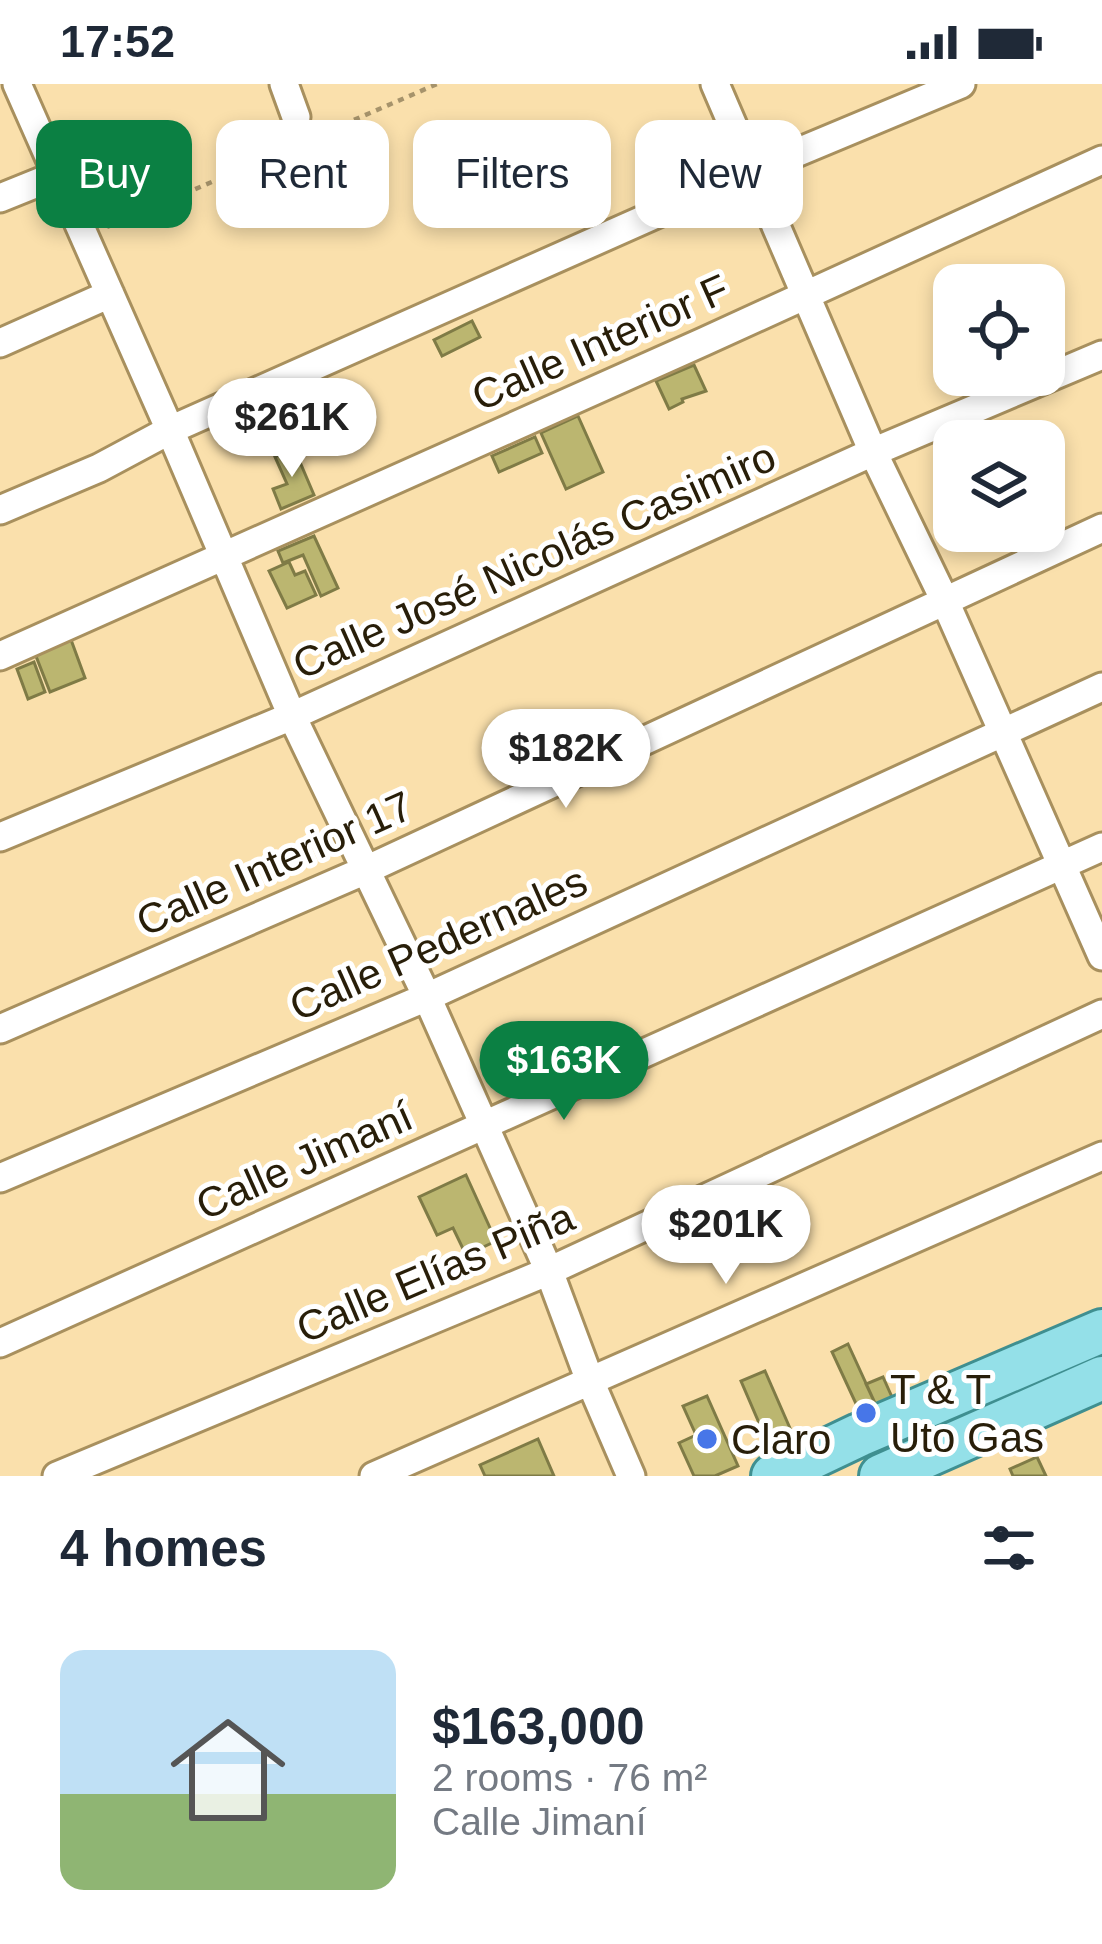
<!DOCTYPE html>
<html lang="en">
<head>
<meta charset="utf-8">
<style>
	body { margin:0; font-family:Helvetica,sans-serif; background:#f2f2f3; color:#1f2937; height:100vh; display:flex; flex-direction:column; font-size:45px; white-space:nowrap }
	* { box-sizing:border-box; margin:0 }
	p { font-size:39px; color:#747a83 }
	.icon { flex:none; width:66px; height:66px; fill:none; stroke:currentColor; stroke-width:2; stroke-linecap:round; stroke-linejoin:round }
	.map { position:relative; height:1392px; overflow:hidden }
	.sheet { display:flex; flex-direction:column; background:#fff; flex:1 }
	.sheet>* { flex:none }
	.top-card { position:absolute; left:36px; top:36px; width:1032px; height:108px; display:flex; gap:24px }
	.tools { position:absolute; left:933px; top:180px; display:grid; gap:24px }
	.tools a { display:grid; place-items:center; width:132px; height:132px; border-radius:24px; background:#fff; box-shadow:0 6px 18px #0003; font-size:60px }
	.price { position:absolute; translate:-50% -102px; padding:0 27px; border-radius:42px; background:#fff; color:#222; font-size:39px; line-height:78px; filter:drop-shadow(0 3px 6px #0008) }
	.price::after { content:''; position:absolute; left:50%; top:72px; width:36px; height:27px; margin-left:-18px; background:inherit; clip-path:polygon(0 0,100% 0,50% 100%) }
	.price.current { background:#0b8043; color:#fff }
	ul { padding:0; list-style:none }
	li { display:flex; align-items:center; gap:36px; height:300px; padding:0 60px }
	li span { display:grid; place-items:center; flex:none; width:336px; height:240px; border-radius:24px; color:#555 }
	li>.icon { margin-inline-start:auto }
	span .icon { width:144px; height:144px; fill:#fffc; stroke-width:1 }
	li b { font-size:51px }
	h2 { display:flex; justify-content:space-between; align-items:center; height:144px; padding:0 60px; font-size:51px }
	.pill { padding:0 42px; border-radius:24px; background:#fff; box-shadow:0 6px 18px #0003; font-size:42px; line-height:108px }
	.pill.current { background:#0b8043; color:#fff }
	.status { display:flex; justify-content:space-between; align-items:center; height:84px; padding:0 60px; background:#fff; direction:ltr }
	.status svg { height:33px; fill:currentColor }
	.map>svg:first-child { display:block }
	.building { fill:#bbb670; stroke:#7f7b46; stroke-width:3 }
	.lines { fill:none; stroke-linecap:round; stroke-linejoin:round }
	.street-casing { stroke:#a8905e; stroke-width:33 }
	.primary-casing { stroke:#3f8f90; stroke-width:48 }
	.path { stroke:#a6936b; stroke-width:4.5; stroke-dasharray:6 6; stroke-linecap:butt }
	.street { stroke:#fff; stroke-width:27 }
	.primary { stroke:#94e0e8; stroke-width:42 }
	.poi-dot { fill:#4776e8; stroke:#fff; stroke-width:4.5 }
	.labels { text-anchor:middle; stroke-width:10; stroke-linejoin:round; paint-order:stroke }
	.street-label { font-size:42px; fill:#281e09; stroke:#fff }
	.poi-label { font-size:42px; fill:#281e09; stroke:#fff; text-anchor:start }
</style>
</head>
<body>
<div class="status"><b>17:52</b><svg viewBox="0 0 49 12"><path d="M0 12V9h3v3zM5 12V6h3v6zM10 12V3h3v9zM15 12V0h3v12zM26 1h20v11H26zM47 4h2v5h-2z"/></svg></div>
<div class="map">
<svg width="1102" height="1392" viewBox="0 0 1102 1392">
	<rect width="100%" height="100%" fill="#fae0ac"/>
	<!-- building -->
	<path class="building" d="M472 237 480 253 442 272 434 256Z
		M694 281 706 307 682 315 683 318 669 325 656 297Z
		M578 332 603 388 566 405 541 349Z
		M535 353 542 369 499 388 492 372Z
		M294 364 314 411 281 425 273 405 287 400 275 373Z
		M314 452 338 504 321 512 303 471 283 479 278 467Z
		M289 478 295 491 305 487 316 511 287 524 269 487Z
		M70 553 85 594 50 608 34 567Z
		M34 578 45 608 28 615 17 585Z
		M466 1091 496 1157 466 1171 453 1144 437 1151 419 1113Z
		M848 1260 880 1330 864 1337 832 1268Z
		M765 1287 796 1358 772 1369 741 1297Z
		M883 1293 896 1322 880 1330 866 1300Z
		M707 1312 738 1382 715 1392H694L679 1359 696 1351 683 1322Z
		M538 1355 554 1392H485L480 1381Z
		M1037 1373 1046 1392H1013L1010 1385Z"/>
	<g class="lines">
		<defs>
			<path id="street" d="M17 0 170 346 292 632 427 913 549 1187 590 1297 631 1392
				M284 0 296 33
				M715 0 873 368 944 515 1102 872
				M0 114 57 91
				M0 259 110 210
				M0 426 99 384 170 346 753 87 961 0
				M0 572 703 258 1102 76
				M0 753 292 632 873 368 1102 271
				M0 945 368 785 1102 444
				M0 1094 427 913 1102 603
				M0 1259 1102 763
				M57 1392 549 1187 1102 930
				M374 1392 1102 1072"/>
			<path id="primary" d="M773 1392 859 1351 1102 1247
				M881 1392 1102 1294"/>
		</defs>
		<!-- street casing -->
		<use href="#street" class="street-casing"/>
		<!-- primary casing -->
		<use href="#primary" class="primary-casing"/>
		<!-- path -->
		<path class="path" d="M310 55 437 0
			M107 143 300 60"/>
		<!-- street -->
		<use href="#street" class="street"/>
		<!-- primary -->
		<use href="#primary" class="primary"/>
	</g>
	<!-- markers -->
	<g class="poi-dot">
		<circle cx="866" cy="1329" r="12"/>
		<circle cx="707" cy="1355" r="12"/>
	</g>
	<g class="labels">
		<!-- street labels -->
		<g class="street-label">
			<text transform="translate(600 258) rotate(-24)" y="15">Calle Interior F</text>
			<text transform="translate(534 476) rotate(-24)" y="15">Calle José Nicolás Casimiro</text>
			<text transform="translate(274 779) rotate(-24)" y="15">Calle Interior 17</text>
			<text transform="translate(438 859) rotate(-24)" y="15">Calle Pedernales</text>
			<text transform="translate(304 1076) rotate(-24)" y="15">Calle Jimaní</text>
			<text transform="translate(435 1188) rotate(-23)" y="15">Calle Elías Piña</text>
		</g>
		<!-- poi labels -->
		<g class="poi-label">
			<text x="890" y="1320">T &amp; T<tspan x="890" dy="48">Uto Gas</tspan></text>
			<text x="731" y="1370">Claro</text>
		</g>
	</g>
</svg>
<div class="tools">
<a><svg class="icon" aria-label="locate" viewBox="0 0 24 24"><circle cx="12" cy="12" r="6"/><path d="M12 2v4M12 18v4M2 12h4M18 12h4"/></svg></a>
<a><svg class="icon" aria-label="layers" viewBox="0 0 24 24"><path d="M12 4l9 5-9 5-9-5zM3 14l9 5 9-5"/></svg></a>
</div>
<b class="price" style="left:292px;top:396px">$261K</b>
<b class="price" style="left:566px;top:727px">$182K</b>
<b class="price current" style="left:564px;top:1039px">$163K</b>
<b class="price" style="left:726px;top:1203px">$201K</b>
<div class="top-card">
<a class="pill current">Buy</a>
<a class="pill">Rent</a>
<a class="pill">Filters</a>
<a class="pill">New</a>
</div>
</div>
<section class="sheet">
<h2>4 homes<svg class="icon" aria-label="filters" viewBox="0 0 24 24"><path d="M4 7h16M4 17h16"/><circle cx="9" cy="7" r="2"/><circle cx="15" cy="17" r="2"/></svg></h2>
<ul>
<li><span style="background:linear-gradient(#bfe0f5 60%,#8fb573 0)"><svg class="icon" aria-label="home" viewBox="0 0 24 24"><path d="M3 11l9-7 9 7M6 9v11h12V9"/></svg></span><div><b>$163,000</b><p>2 rooms · 76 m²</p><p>Calle Jimaní</p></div></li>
</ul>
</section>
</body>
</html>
